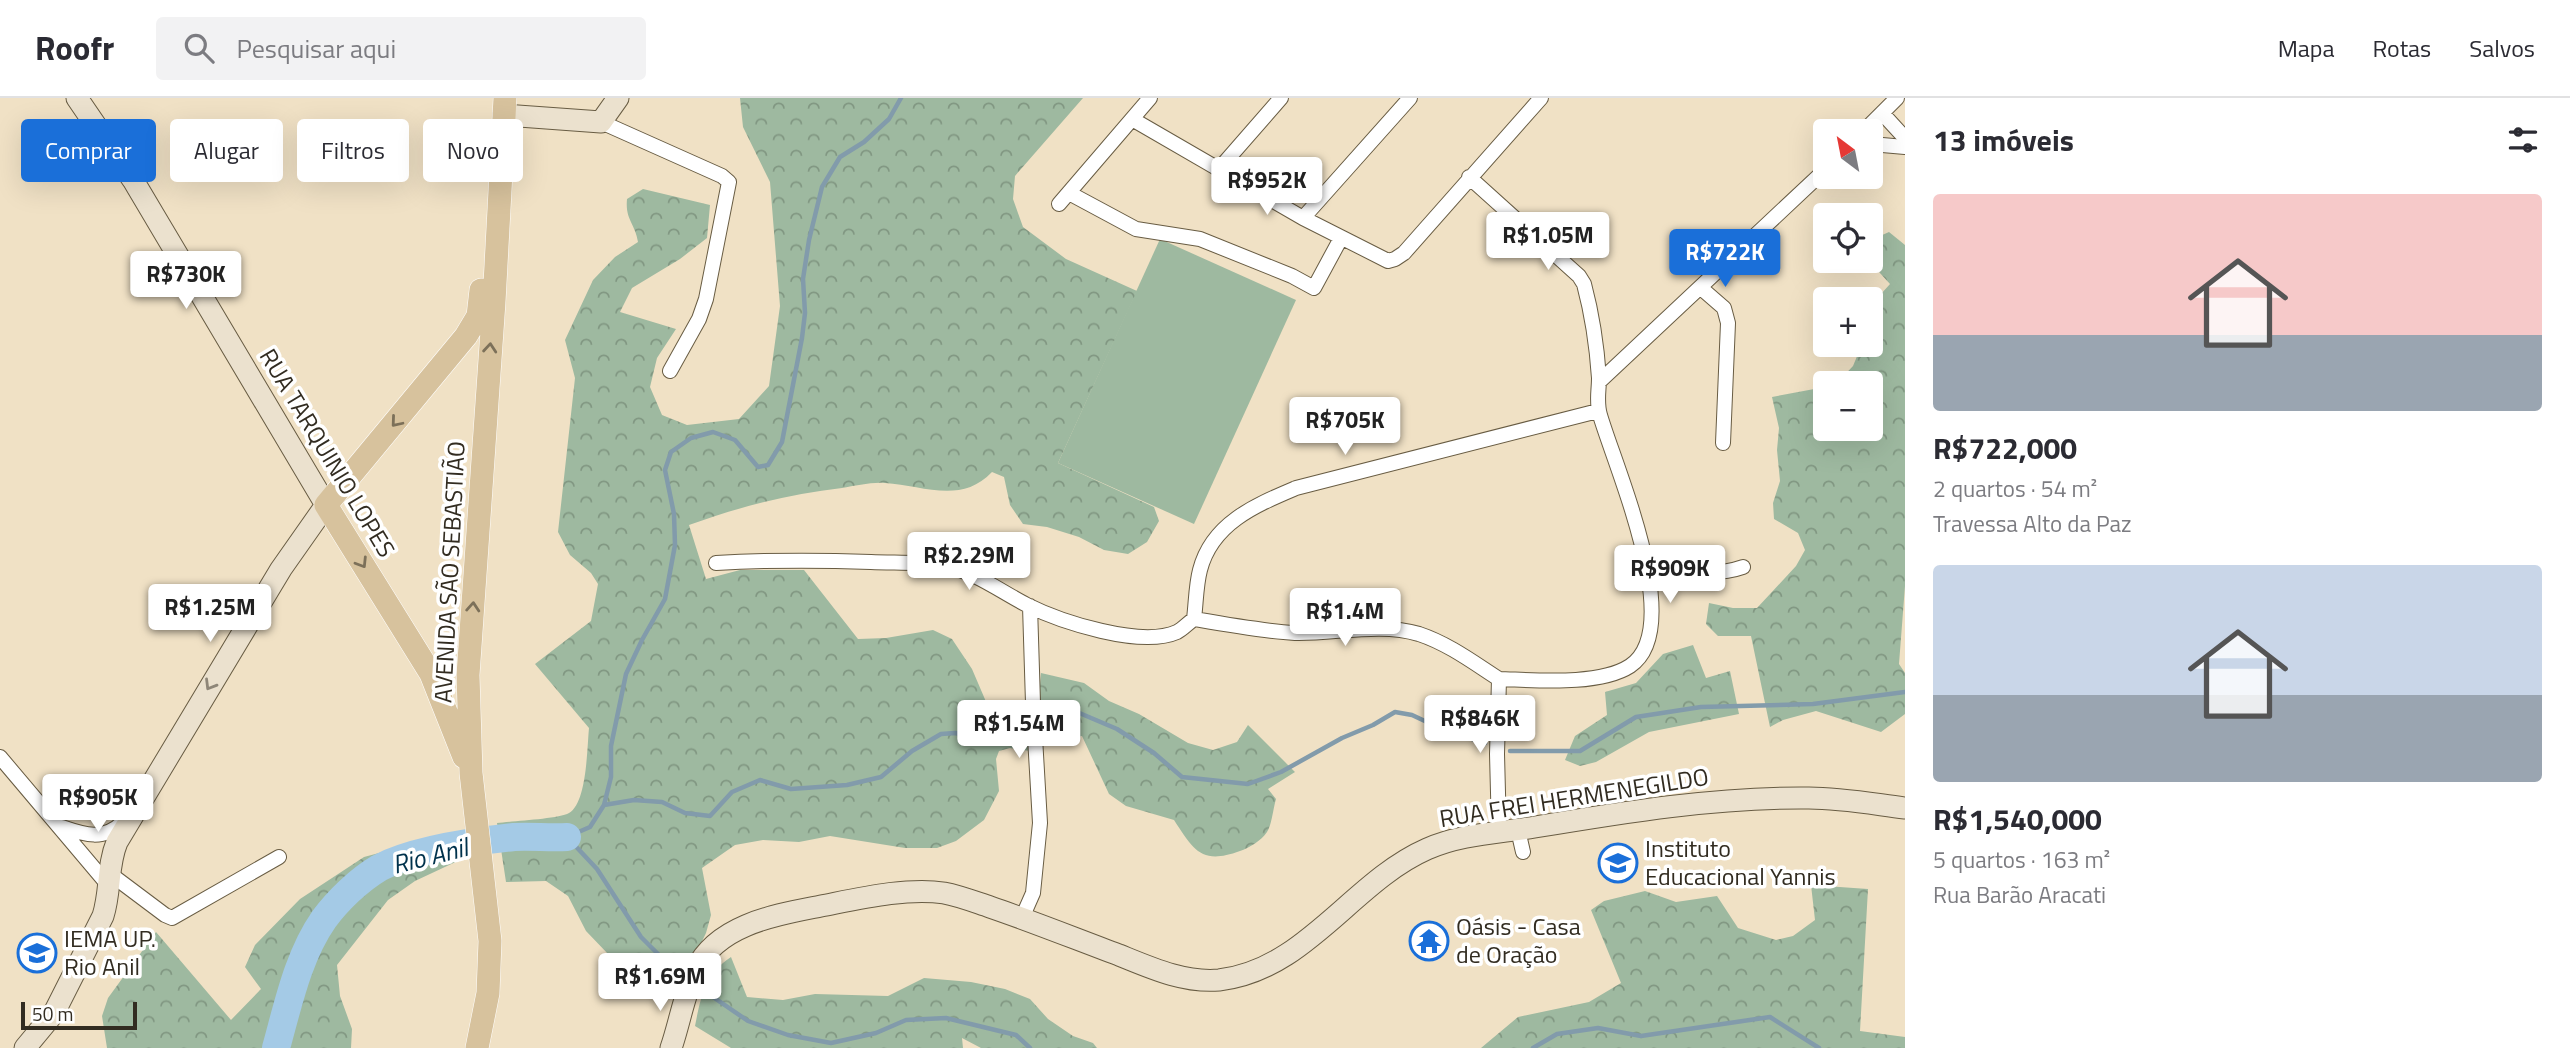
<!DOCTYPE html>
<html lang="pt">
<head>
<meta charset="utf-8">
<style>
	body { margin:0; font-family:"Titillium Web",sans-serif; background:#f2f2f3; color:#2b2b33; height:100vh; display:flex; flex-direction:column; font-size:26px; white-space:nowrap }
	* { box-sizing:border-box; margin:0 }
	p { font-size:23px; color:#7c7c81 }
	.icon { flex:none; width:38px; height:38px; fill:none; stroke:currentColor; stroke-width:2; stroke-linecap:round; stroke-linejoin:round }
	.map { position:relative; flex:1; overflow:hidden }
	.details { display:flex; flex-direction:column; background:#fff; width:665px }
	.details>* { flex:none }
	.banner { position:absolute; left:21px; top:21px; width:665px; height:63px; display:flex; gap:14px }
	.needle { width:46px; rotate:328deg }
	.buttons { position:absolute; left:1813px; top:21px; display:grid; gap:14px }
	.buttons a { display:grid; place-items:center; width:70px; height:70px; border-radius:7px; background:#fff; box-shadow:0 7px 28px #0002; font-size:35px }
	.scale { position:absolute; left:21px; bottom:18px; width:116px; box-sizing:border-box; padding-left:7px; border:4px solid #322c21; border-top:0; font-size:19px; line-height:24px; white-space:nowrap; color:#322c21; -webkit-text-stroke:5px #fff; paint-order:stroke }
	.price { position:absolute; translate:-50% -60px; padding:0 16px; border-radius:7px; background:#fff; color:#222; font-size:23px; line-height:46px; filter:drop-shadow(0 2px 4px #0008) }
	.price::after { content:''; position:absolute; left:50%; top:42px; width:21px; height:16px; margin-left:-10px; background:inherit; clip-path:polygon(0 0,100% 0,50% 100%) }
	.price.selected { background:#1a6fd9; color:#fff }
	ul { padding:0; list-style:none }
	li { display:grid; align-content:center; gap:14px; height:371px; padding:0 28px }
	li span { display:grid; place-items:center; height:217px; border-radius:7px; color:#555 }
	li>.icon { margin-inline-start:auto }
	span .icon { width:126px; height:126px; fill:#fffc; stroke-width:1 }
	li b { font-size:30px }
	h2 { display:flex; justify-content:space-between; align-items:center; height:84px; padding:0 28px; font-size:30px }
	.tag { padding:0 24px; border-radius:7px; background:#fff; box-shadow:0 7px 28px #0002; font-size:24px; line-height:63px }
	.tag.selected { background:#1a6fd9; color:#fff }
	header { display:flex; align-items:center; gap:42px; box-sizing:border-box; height:98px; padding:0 35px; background:#fff; border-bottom:2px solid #e1e1e2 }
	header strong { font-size:33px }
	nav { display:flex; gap:38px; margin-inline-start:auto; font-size:24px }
	.search { width:490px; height:63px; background:#f2f2f3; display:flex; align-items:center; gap:18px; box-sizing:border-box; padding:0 24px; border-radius:7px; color:#7c7c81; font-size:26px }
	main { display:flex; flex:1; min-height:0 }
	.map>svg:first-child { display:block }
	.grass { fill:#9eb9a0 }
	.forest { fill:url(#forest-crowns) }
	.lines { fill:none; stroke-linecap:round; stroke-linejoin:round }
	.stream { stroke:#829bab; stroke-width:4.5 }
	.river { stroke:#a4cae6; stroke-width:28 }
	.street-casing { stroke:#685c43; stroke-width:16 }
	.secondary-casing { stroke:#685c43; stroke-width:23 }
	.primary-casing { stroke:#fff; stroke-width:24 }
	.street { stroke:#fff; stroke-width:14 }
	.secondary { stroke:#ebe1ce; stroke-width:21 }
	.primary { stroke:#d7c29d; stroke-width:23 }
	.oneway { stroke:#7c7059 }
	.oneway2 { stroke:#8e8678 }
	.labels { text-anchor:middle; stroke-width:7; stroke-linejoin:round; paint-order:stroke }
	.street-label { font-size:24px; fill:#322c21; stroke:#fff }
	.poi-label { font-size:24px; fill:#322c21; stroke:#fff; text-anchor:start }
	.water-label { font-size:26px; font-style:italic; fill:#00324c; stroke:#fff }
</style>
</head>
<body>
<header>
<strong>Roofr</strong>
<div class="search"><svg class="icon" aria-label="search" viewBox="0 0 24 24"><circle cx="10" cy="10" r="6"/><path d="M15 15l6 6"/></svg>Pesquisar aqui</div>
<nav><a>Mapa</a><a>Rotas</a><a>Salvos</a></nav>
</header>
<main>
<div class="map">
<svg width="1905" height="950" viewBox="0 0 1905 950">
	<defs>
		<pattern id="forest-crowns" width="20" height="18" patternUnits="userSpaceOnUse" patternTransform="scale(1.75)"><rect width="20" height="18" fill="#9eb9a0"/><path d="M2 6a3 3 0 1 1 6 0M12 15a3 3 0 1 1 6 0" fill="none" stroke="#819782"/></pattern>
	</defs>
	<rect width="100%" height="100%" fill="#f0e1c5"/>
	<!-- grass -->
	<path class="grass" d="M1160 141 1296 202 1194 426 1058 365Z"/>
	<!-- forest -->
	<path class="forest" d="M740 0H1083L1015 78 1013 101 1023 129 1066 161 1137 193 1058 365 1154 409 1159 423 1147 444 1128 456 1104 452 1079 439 1047 429 1023 426 1010 407 1004 379 992 374C961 407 922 387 885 385 871 384 855 388 842 390 789 396 739 409 689 427L706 481 740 472H804L858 541 886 540 933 532 952 541 972 571 993 620H1026L1030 653 1010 650 999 653 996 661 999 693 984 722 956 743 937 750H905L830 738 799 744 763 742 735 747 702 770 711 817 706 835 679 891 671 895 609 857 586 833 568 798 546 783 506 784 497 725C513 723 558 721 569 715 587 705 587 650 589 630L535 566 591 523 598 486 591 475 570 457 558 434 575 280 565 242 593 182 615 159 638 144C635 125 625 122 627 101L643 91 710 107 707 140 680 161 632 190 620 214 676 231 657 260 650 289 662 317 687 327 739 321 769 288 780 208 770 84 743 29Z
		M1889 134 1905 147V488L1899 566 1905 575V616L1881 634 1816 613 1783 622 1770 629 1751 538H1718L1706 526 1709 505 1733 510H1757L1796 468 1805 452 1798 435 1774 421 1773 405 1780 383 1777 352 1779 330 1772 299 1825 289V331H1871V285H1837L1853 268 1860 251 1858 247H1871V207L1890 186 1869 163 1871 142Z
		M1693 547 1706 580 1730 573 1739 616 1649 634 1596 664 1580 668 1565 662 1575 638 1607 617 1605 594 1636 585 1663 556Z
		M1041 575 1084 585 1109 603 1139 616 1188 645 1213 652 1237 644 1248 627 1295 674 1268 691 1276 701C1273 711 1272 726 1267 734 1262 742 1249 750 1240 753 1202 767 1194 753 1174 722L1126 708 1109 696 1082 638 1047 644 1038 609Z
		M457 734 462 761 415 783 388 802 337 867 340 898 352 931 351 950H107L102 918 108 900 156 834 231 922 261 891 245 869 255 847 300 801 364 759Z
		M1811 787 1868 791 1860 933 1905 939V950H1481L1518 919 1589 904 1621 885 1591 812 1604 803 1645 793 1676 804 1717 798 1738 830 1776 842 1793 838 1815 822Z
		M731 859 747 899 783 902 815 896 888 898 924 880 971 884 1005 891 1030 901 1048 921 1073 938 1093 945 1097 950H981L962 940 963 950H731L695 928C701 898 705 876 731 859Z"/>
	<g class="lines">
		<!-- stream -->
		<path class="stream" d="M1046 621 1077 614 1117 631 1154 655 1182 679 1248 686 1281 674 1342 640 1373 627 1395 614 1412 617 1444 632 1485 645
			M1510 653H1580L1636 619 1701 609 1813 606 1905 594
			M604 707 634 702 662 704 685 715 710 718 732 694 760 682 791 691 847 687 881 679 912 653 941 636 955 635 996 641 1027 628
			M684 879 672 870 641 839 597 771 567 739 590 729 604 707 611 679V648L626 576 642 542 665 501 675 447 674 416 665 372 671 354 691 340 713 334 735 342 758 369 768 367 782 344 802 240 805 215 803 181 809 142 822 89 840 59 864 44 889 21 901 0
			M697 888 748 923 788 937 831 945 876 935 906 922 946 920 1016 937 1030 950
			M1533 950 1557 936 1598 930 1641 938 1770 919 1819 950"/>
		<!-- river -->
		<path class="river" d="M276 950C288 907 298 858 324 821 338 802 359 782 379 770 413 752 476 743 514 739 531 738 550 740 567 739"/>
		<defs>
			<path id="street" d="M1882 15 1905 40
				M1132 21 1303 120 1388 163 1395 161 1404 155 1541 0
				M601 24 722 78 729 84 706 201 699 221 670 273
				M1864 33 1897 0
				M1871 46 1905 49
				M1219 71 1281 0
				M1469 79 1579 178 1584 186C1592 216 1597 250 1599 280 1599 293 1596 304 1600 317 1615 369 1687 530 1630 568 1599 588 1535 582 1499 581
				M1069 95 1136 131 1200 141 1292 178 1314 190 1341 140
				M1059 106 1150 0
				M1303 120 1410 0
				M1701 190 1724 210 1728 225 1723 345
				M1599 284 1825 72
				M716 465C768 462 819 462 871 464 894 465 918 464 940 467 973 472 998 492 1027 507 1061 524 1141 550 1177 534 1183 531 1188 525 1194 521 1228 527 1261 533 1295 535 1335 536 1380 524 1419 536 1449 546 1474 565 1499 581
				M1649 472C1679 473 1715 479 1743 469
				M1194 521C1196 505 1196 487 1200 472 1212 425 1256 407 1296 390L1598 313
				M1499 581 1497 656 1499 733
				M0 659 109 788
				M62 729C85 737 104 743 123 724
				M1518 732 1523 754
				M109 775 165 817 172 820 279 759
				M1022 820 1033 795 1040 725 1033 605 1030 508"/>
			<path id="secondary" d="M504 17 601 24 618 0
				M25 950 54 915 103 818C111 793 107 768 117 744L281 471 326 407 133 82 77 0
				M671 950C680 924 684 896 696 871 718 826 776 817 821 808 857 801 907 789 944 795 960 798 975 804 990 809 1034 824 1076 841 1119 857 1151 870 1184 885 1219 882 1306 872 1352 784 1427 751 1460 736 1499 735 1535 729 1625 714 1717 699 1809 700 1841 700 1873 706 1905 710"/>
			<path id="primary" d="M464 659 431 576 326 407 466 238 478 218 481 192
				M477 950 488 895 490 843 471 675 468 577 494 204 505 0"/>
		</defs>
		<!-- street casing -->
		<use href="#street" class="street-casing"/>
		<!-- secondary casing -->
		<use href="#secondary" class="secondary-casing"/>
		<!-- primary casing -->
		<use href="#primary" class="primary-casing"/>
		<!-- street -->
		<use href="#street" class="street"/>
		<!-- secondary -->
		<use href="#secondary" class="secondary"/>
		<!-- primary -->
		<use href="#primary" class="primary"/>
	</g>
	<!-- one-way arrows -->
	<defs><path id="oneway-chevron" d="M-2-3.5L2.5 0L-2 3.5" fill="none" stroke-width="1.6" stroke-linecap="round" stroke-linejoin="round" transform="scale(1.75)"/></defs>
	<g class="oneway">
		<use href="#oneway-chevron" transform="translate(490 250) rotate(-85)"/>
		<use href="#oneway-chevron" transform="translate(396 324) rotate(130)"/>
		<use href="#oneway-chevron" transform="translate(362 465) rotate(58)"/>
		<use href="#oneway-chevron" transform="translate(473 509) rotate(-86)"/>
	</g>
	<use class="oneway2" href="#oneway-chevron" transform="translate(210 587) rotate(121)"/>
	<!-- icons -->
	<defs>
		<symbol id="school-ring" viewBox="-11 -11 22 22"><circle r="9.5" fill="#fff" stroke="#1a6fd9" stroke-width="1.5"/><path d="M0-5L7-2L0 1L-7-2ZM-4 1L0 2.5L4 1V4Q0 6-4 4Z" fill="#1a6fd9"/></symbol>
		<symbol id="temple-ring" viewBox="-11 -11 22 22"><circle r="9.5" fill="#fff" stroke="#1a6fd9" stroke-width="1.5"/><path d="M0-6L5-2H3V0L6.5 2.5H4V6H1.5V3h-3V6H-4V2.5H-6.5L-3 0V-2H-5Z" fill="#1a6fd9"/></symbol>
		<symbol id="university-ring" viewBox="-11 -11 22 22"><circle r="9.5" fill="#fff" stroke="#1a6fd9" stroke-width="1.5"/><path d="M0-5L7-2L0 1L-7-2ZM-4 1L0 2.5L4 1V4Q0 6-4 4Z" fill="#1a6fd9"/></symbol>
	</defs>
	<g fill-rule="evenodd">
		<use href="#school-ring" x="1596" y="743" width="44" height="44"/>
		<use href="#temple-ring" x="1407" y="821" width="44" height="44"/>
		<use href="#university-ring" x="15" y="833" width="44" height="44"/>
	</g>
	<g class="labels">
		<!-- street labels -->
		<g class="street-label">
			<text transform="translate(327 355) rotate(59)" y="8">RUA TARQUINIO LOPES</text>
			<text transform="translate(450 474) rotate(-87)" y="8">AVENIDA SÃO SEBASTIÃO</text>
			<text transform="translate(1574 700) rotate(-9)" y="8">RUA FREI HERMENEGILDO</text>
		</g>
		<!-- poi labels -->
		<g class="poi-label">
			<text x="1645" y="759">Instituto<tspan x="1645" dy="28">Educacional Yannis</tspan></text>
			<text x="1456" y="837">Oásis - Casa<tspan x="1456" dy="28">de Oração</tspan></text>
			<text x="64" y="849">IEMA UP.<tspan x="64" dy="28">Rio Anil</tspan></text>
		</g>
		<!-- water labels -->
		<g class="water-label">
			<text transform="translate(430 758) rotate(-14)" y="9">Rio Anil</text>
		</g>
	</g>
</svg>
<div class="buttons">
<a><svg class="needle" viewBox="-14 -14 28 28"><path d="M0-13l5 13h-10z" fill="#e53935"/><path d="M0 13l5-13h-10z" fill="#7c7c81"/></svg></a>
<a><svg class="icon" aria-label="locate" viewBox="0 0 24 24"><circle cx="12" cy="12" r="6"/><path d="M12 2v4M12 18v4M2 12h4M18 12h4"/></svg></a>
<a>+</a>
<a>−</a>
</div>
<div class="scale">50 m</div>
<b class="price" style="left:1267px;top:119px">R$952K</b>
<b class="price" style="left:1548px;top:174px">R$1.05M</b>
<b class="price selected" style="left:1725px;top:191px">R$722K</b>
<b class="price" style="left:186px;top:213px">R$730K</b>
<b class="price" style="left:1345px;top:359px">R$705K</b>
<b class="price" style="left:969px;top:494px">R$2.29M</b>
<b class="price" style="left:1670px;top:507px">R$909K</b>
<b class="price" style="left:210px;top:546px">R$1.25M</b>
<b class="price" style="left:1345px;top:550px">R$1.4M</b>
<b class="price" style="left:1480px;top:657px">R$846K</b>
<b class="price" style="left:1019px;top:662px">R$1.54M</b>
<b class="price" style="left:98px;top:736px">R$905K</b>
<b class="price" style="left:660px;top:915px">R$1.69M</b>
<div class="banner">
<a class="tag selected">Comprar</a>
<a class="tag">Alugar</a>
<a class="tag">Filtros</a>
<a class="tag">Novo</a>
</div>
</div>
<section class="details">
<h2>13 imóveis<svg class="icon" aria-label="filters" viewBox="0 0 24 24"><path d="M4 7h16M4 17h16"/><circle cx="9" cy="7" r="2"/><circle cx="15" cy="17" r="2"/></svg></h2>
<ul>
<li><span style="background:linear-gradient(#f6c9c9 65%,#9aa5b1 0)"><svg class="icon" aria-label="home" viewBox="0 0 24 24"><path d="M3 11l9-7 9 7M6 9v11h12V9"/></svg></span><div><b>R$722,000</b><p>2 quartos · 54 m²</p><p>Travessa Alto da Paz</p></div></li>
<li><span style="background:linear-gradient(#c9d6e8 60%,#9aa5b1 0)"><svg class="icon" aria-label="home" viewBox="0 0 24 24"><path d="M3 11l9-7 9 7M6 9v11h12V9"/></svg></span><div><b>R$1,540,000</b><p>5 quartos · 163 m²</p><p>Rua Barão Aracati</p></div></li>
</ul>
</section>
</main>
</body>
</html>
